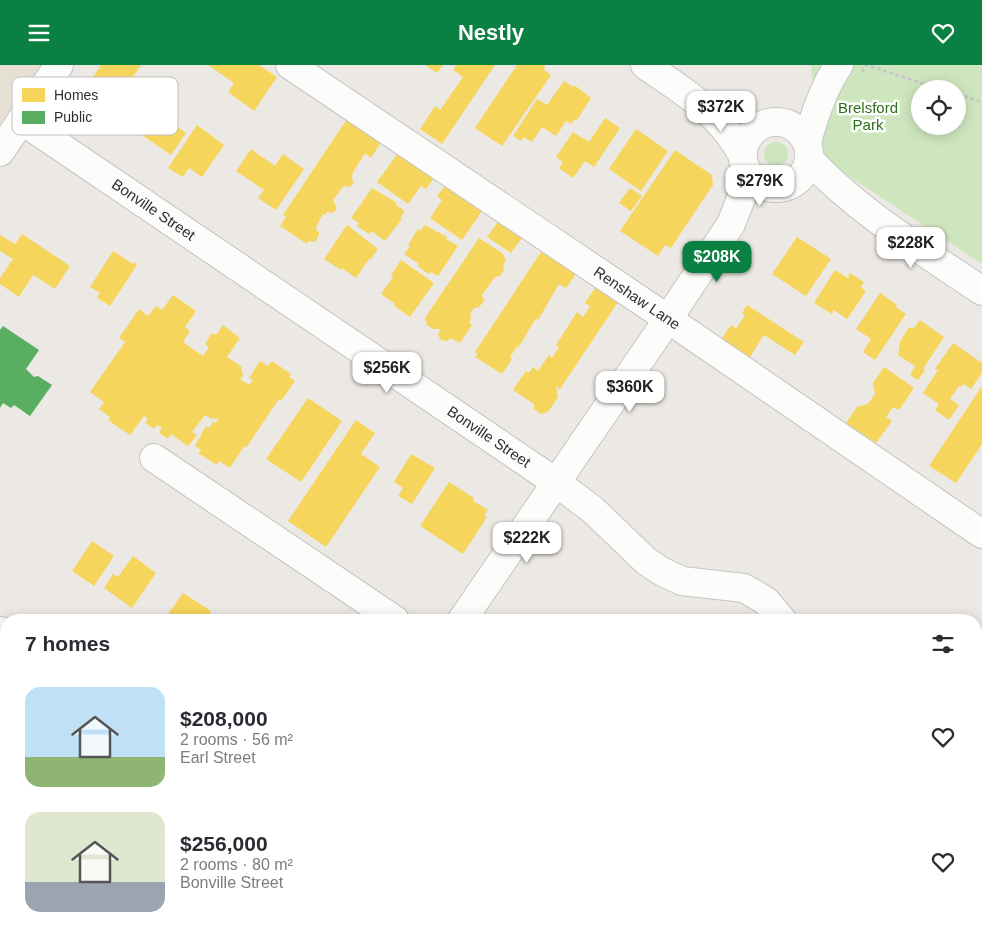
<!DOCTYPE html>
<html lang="en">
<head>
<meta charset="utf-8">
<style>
	body { margin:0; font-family:Arial,sans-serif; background:#f7f7f7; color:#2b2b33; height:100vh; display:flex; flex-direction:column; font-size:19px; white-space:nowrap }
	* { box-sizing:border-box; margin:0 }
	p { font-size:16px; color:#7c7c81 }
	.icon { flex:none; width:28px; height:28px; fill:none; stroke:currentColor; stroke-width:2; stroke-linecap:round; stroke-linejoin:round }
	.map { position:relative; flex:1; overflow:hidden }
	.details { position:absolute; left:0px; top:549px; width:982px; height:321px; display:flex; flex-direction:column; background:#fff; border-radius:20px 20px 0 0; box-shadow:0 2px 12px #0003 }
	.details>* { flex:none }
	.tools { position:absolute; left:911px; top:15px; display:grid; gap:10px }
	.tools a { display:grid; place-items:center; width:55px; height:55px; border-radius:50%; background:#fff; box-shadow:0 2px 12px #0003; font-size:25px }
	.price { position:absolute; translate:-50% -42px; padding:0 11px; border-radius:10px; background:#fff; color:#222; font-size:16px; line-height:32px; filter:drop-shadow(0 1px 2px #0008) }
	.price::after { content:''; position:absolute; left:50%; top:30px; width:15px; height:11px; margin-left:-8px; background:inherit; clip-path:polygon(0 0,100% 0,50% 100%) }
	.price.selected { background:#0b8043; color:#fff }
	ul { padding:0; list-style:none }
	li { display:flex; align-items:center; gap:15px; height:125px; padding:0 25px }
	li span { display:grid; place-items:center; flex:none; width:140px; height:100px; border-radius:15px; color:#555 }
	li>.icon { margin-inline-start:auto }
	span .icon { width:60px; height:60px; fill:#fffc; stroke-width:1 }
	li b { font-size:21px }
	h2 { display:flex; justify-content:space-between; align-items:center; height:60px; padding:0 25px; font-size:21px }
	header { display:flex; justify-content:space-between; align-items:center; height:65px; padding:0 25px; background:#0b8043; color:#fff; font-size:22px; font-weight:600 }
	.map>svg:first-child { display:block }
	.education { fill:#e6e0d3 }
	.green { fill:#cee6be; fill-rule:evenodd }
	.homes { fill:#f6d55c }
	.public { fill:#5aae61 }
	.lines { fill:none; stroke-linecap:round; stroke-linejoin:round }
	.minor-casing { stroke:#c5c4c5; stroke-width:30 }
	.path { stroke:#c9c9c8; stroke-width:3; stroke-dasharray:4 2.5; stroke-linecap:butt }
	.minor { stroke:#fcfcfb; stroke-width:28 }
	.labels { text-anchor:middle; stroke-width:5; stroke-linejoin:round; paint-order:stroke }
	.park-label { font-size:15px; fill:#2c6e1b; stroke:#fff }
	.street-label { font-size:15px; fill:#2e2e2e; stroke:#fff }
	.key { fill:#fff; stroke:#c0c0c0; stroke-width:1 }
	.key-label { font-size:14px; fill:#2e2e2e }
</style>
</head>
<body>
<header><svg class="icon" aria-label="menu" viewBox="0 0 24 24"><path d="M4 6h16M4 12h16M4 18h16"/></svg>Nestly<svg class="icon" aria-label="heart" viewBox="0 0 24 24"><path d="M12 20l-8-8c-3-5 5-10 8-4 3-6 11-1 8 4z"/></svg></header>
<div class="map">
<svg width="982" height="869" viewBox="0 0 982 869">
	<rect width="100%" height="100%" fill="#ece8e4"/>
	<!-- education -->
	<path class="education" d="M0 0H59L0 87Z"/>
	<!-- green -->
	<path class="green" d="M811 0H982V199L820 92ZM920 24H958V61H920Z
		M764 89a12 12 0 1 1 24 0a12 12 0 1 1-24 0Z"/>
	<!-- homes -->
	<path class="homes" d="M101 0H141L110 45 83 27Z
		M208 0H259L277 12 254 46 228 27 234 18Z
		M425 0H443L437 8Z
		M456 0H495L442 79 420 64 435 41 440 45 463 12 453 5Z
		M517 0H543L545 1 544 5 551 10 502 81 475 63Z
		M564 16 573 22 574 20 591 33 577 55 575 54 571 59 566 56 556 71 542 62 532 77 524 72 521 76 513 71 537 34 547 40Z
		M142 37 186 68 171 90 126 59Z
		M605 53 620 63 594 102 585 96 573 113 559 103 563 97 556 92 573 67 589 77Z
		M347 54 381 77 371 93 365 88 352 109 353 110 351 113 354 117 350 122 345 121 342 123 333 135 337 143 333 148 327 147 325 150 323 149 316 162 317 163 316 165 319 167V170L315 177 308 176 307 179 280 161 286 152 283 150Z
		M197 60 224 80 202 112 189 103 183 112 168 103Z
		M636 64 668 86 641 126 609 104Z
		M251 84 275 101 283 89 304 104 276 145 258 133 264 125 236 106Z
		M675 85 712 110 713 120 671 183 665 180 658 191 620 166Z
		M398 88 434 113 426 124 421 121 408 139 377 117Z
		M445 121 482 146 462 175 430 153 442 135 437 131Z
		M372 123 397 138 396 140 405 146 400 153 402 154 385 176 371 166 369 169 357 161 359 158 351 153Z
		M630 123 642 131 631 146 619 138Z
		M500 154 524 170 511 188 487 172Z
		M347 160 378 184 370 195 369 194 356 213 342 203 341 205 324 194Z
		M425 160 447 172 446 174 458 181 438 211 431 207 429 209 417 201 419 199 404 189 410 181 408 180 418 164 420 166Z
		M22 169 70 201 55 224 33 210 19 232 0 219V213L13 194 0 186V170L15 179Z
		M797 172 831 194 806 231 772 209Z
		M479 173 502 188 506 195 503 200 504 205 500 211 495 212 482 230 484 236 479 242 474 243 470 249 471 254 469 257 472 260 460 278 451 273 447 276 441 275 438 270 440 264H433L427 260 425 253Z
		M113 186 133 199 134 197 137 200 110 241 97 233 100 228 90 222Z
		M541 187 576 209 566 223 559 219 538 255 536 253 519 282 518 280 510 292 512 294 502 309 475 292 478 289 475 287Z
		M401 195 434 218 410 252 394 241 395 239 381 229 393 212 391 210Z
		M835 205 848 213 850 208 864 217 861 222 866 226 847 254 834 245 832 249 814 238Z
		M597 220 620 234 560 324 556 321 558 332 548 347 541 349 534 344V339L513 325 526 306 529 308 533 302 538 306 549 290 552 293 559 282 556 280 577 247 583 252 590 242 599 248 585 238Z
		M880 228 897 240 896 242 906 249 875 295 863 287 871 274 856 264Z
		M173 230 196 246 185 262 190 266 183 277 203 291 209 282 205 279 212 268 216 270 223 260 240 273 227 292 241 301 243 311 240 314 249 320 253 315 249 313 260 296 268 301 272 296 291 309 289 312 295 316 281 336 279 334 246 383 244 381 230 403 219 396 217 400 198 388 201 385 195 381 206 361 209 363 213 357 216 358 219 353 212 354 205 350 192 367 197 370 188 381 171 369 168 374 159 368 162 363 157 360 154 364 145 358 148 354 144 351 130 370 108 355 110 352 99 344 104 337 90 327 125 277 119 273 139 244 148 251 156 241 162 245Z
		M747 240 804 277 795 290 764 270 748 295 720 276 731 260 736 264 745 250 742 248Z
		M920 255 944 272 923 304 925 305 918 315 910 310 915 301 898 290 900 277 909 262 913 264Z
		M953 278 982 298V308L971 324 964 319 961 322 959 321 950 334 959 340 949 355 935 345 939 339 923 328 938 305 935 304Z
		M884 302 914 323 899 345 893 342 886 352 892 356 876 378 846 358 857 342 868 339 875 329 873 318Z
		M982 321V379L956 418 929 401Z
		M308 333 342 356 301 417 266 394Z
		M356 355 375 368 361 389 380 402 326 482 288 456Z
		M411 389 435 403 412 439 398 431 403 423 394 417Z
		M449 417 474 433 473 436 488 445 484 450 487 452 463 489 420 461Z
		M92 476 114 491 94 521 72 506Z
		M133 491 156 508 132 543 104 523 113 509 118 512Z
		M183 528 211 546 205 555H164Z"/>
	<!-- public -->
	<path class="public" d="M3 261 39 285 26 304 34 312 38 311 52 320 30 351 14 340 11 343 3 338 0 343V265Z"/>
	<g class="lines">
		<defs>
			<g id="minor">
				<path id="s1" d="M290 0 668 254 982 469"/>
				<path d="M645 0C683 26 721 48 743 91"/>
				<path id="s2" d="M21 55 557 418 593 445 646 496 661 506 682 516 744 523 766 536 782 555"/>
				<circle cx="776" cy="90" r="33"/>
				<path d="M807 77C814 51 823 23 839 0"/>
				<path d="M0 87 59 0"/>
				<path d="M809 94C859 148 922 185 982 226"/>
				<path d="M154 393 395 555"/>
				<path d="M462 555 668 254 731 159 750 110"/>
				<path d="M0 566 6 567"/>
				<path d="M976 704 982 707"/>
				<path d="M526 864 534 869"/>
				<path d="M846 864 854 869"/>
				<path d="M330 869 331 864"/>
			</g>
		</defs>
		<!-- minor casing -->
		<use href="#minor" class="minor-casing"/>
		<!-- path -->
		<path class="path" d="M862 7 866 0 940 24
			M958 29 982 37"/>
		<!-- minor -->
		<use href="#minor" class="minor"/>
	</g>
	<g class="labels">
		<!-- park labels -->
		<g class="park-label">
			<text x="868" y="48">Brelsford<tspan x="868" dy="17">Park</tspan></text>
		</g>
		<!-- street labels -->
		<g class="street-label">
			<text dy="5" stroke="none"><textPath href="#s2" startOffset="160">Bonville Street</textPath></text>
			<text dy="5" stroke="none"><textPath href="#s1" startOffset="418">Renshaw Lane</textPath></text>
			<text dy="5" stroke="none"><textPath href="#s2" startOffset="565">Bonville Street</textPath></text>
		</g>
	</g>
	<!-- legend -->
	<rect x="12" y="12" width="166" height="58" rx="8" class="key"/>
	<rect x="22" y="23" width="23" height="14" fill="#f6d55c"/>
	<rect x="22" y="46" width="23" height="13" fill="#5aae61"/>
	<g class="key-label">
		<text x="54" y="35">Homes</text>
		<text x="54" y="57">Public</text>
	</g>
</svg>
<div class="tools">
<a><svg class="icon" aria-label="locate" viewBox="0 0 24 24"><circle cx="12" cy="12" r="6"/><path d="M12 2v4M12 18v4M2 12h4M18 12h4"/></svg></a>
</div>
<b class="price" style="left:721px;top:68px">$372K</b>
<b class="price" style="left:760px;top:142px">$279K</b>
<b class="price" style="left:911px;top:204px">$228K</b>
<b class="price selected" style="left:717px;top:218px">$208K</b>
<b class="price" style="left:387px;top:329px">$256K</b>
<b class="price" style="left:630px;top:348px">$360K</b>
<b class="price" style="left:527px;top:499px">$222K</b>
<section class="details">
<h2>7 homes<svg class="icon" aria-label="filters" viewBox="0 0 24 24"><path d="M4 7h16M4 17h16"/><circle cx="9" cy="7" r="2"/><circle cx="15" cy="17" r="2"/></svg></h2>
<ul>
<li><span style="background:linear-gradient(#bfe0f5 70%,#8fb573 0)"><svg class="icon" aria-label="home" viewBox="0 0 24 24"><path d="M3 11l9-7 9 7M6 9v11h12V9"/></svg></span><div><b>$208,000</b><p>2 rooms · 56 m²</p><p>Earl Street</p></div><svg class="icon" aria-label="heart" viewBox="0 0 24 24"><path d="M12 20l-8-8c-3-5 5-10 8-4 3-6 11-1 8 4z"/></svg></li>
<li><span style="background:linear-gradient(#dfe7d0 70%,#9aa5b1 0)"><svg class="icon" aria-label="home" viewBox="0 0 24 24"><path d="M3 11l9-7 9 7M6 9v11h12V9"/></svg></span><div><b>$256,000</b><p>2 rooms · 80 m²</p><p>Bonville Street</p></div><svg class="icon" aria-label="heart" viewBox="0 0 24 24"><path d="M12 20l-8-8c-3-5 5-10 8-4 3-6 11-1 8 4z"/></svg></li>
</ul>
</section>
</div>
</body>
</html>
